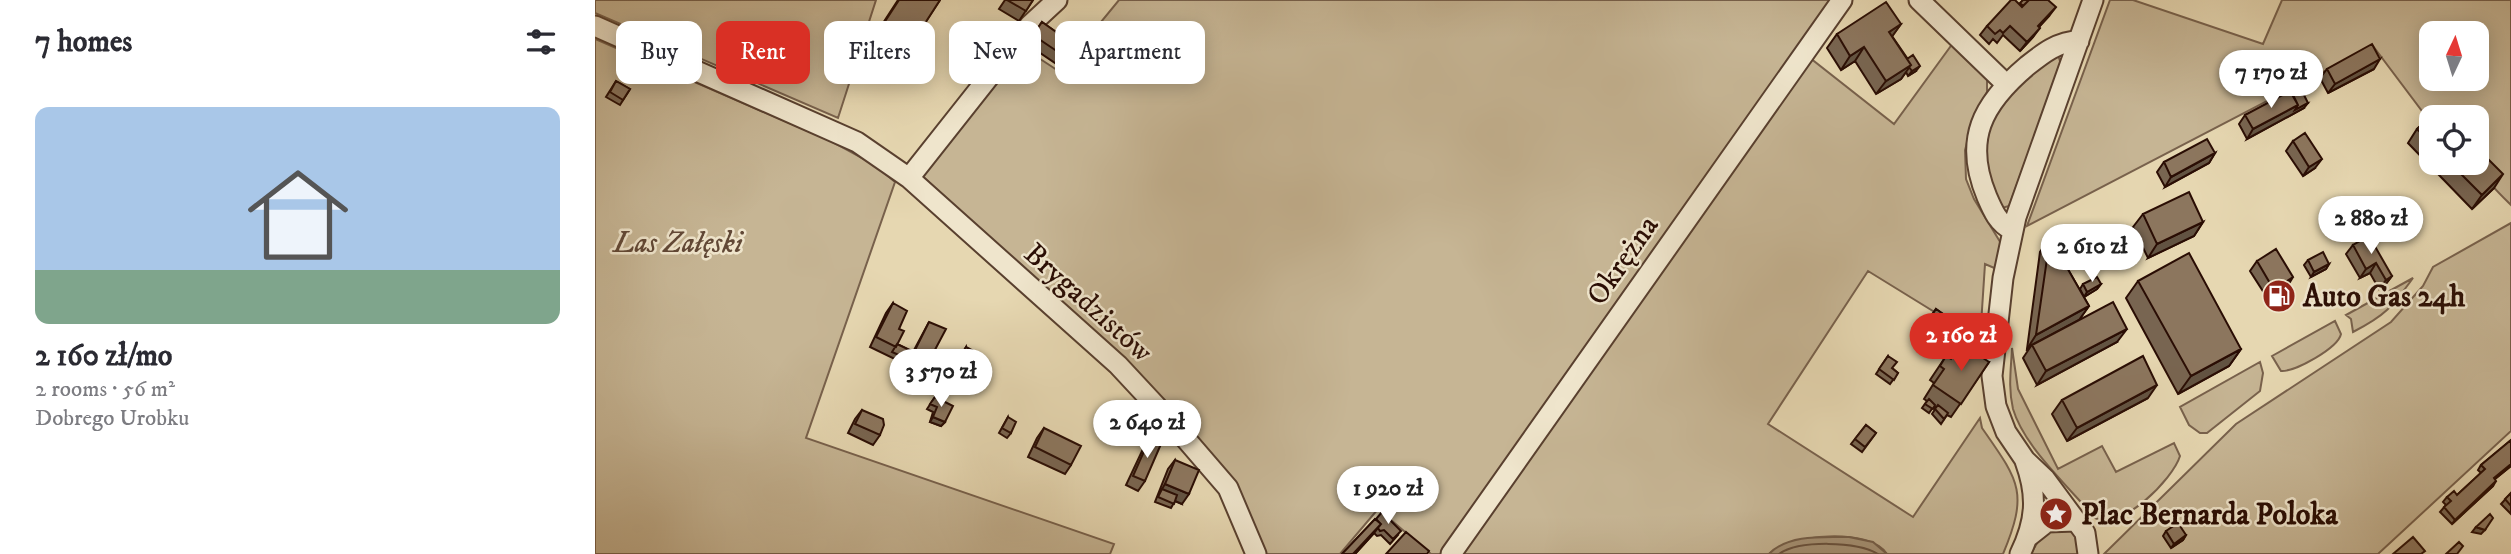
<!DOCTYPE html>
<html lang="en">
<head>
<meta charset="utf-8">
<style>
	body { margin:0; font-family:"IM FELL DW Pica",serif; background:#f2f2f3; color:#2b2b33; height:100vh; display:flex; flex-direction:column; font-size:26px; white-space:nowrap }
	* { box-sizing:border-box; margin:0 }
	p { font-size:23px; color:#7c7c81 }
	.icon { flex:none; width:38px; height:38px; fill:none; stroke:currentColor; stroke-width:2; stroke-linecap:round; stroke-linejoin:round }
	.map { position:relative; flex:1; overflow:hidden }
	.side { display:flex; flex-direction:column; background:#fff; width:595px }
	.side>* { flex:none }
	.guide { position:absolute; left:21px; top:21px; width:665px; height:63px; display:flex; gap:14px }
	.needle { width:46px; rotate:4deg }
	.controls { position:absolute; left:1824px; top:21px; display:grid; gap:14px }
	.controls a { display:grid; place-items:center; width:70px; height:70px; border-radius:14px; background:#fff; box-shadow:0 4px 18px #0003; font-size:35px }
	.price { position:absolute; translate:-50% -60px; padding:0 16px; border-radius:24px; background:#fff; color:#222; font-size:23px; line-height:46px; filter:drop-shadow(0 2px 4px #0008) }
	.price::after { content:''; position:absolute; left:50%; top:42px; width:21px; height:16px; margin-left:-10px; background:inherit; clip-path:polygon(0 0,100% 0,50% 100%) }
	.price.active { background:#d93025; color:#fff }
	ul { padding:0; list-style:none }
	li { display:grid; align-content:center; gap:14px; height:371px; padding:0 35px }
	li+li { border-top:2px solid #e1e1e2 }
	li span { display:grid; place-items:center; height:217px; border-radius:14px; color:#555 }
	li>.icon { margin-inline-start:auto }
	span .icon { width:126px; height:126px; fill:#fffc; stroke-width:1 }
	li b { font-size:30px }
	h2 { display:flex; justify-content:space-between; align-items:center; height:84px; padding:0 35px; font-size:30px }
	.tag { padding:0 24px; border-radius:14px; background:#fff; box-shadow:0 4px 18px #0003; font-size:24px; line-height:63px }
	.tag.active { background:#d93025; color:#fff }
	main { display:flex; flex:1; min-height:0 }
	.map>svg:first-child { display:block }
	.green { fill:#c6b594; stroke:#78614c; stroke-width:2; fill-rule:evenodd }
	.water { fill:#a69276; stroke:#745d48; stroke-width:2 }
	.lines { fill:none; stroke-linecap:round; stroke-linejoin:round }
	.shore { stroke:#68503d; stroke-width:2 }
	.street-casing { stroke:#59402f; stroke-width:23 }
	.street { stroke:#efe5cc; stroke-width:19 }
	.wall { fill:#786551; stroke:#2a0d04; stroke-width:2 }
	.shaded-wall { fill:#625342; stroke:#2a0d04; stroke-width:2 }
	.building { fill:#8c765e; stroke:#2a0d04; stroke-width:2 }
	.labels { text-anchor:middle; stroke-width:5; stroke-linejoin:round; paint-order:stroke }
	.park-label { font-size:30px; font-style:italic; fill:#614836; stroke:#efe5cc }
	.street-label { font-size:30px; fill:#2a0d04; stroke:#efe5cc }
	.poi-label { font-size:30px; font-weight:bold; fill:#2a0d04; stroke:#efe5cc; text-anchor:start }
</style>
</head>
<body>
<main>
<section class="side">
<h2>7 homes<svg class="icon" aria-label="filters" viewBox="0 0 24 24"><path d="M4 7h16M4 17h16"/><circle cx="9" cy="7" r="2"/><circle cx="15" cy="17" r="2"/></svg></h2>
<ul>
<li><span style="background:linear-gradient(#a9c7e8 75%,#7fa58c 0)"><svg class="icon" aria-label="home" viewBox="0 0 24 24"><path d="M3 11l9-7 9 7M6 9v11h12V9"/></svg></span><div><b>2 160 zł/mo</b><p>2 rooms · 56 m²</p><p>Dobrego Urobku</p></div></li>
</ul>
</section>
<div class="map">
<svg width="1916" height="554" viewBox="0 0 1916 554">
	<rect width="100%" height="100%" fill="#e6d7b1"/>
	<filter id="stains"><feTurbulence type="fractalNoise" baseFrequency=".00286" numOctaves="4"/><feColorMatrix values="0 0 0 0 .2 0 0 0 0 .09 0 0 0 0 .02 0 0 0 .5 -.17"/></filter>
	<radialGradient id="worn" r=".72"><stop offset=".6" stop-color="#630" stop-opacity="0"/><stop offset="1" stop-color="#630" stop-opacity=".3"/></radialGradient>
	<!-- green -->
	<path class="green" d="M0 0H281L243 118 0 13Z
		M524 0H1237L847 554H836L783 509 745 554H669L638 485 525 357 325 174 427 47 465 72Z
		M1515 0H1538L1668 44 1687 0H1916V205C1880 170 1881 166 1881 117H1836V123L1778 46 1432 226ZM1836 33H1881V79H1836Z
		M0 39 236 141 280 165 300 182 211 438 519 544 515 554H0Z
		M1358 43 1392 79V92L1380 114 1370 150 1371 179 1379 199 1407 245 1404 270 1390 264 1385 340 1273 271 1173 424 1318 517 1385 418 1387 428C1424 481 1434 492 1408 554H1292C1274 527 1194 534 1174 554H862L1215 58 1299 124Z
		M1463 55 1466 64 1414 206 1407 208C1371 129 1400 111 1452 56Z
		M1916 223V431L1783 554H1509L1641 424 1796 322 1828 286 1838 267Z
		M1818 278C1797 307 1791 315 1758 332L1756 319 1751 315Z
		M1740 321 1746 334C1743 348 1700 372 1686 371L1677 356Z
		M1417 348 1423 389 1463 469 1507 446 1521 472 1579 443 1585 456C1578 479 1526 532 1500 518 1475 488 1429 447 1418 409 1413 388 1416 369 1417 348Z
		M1665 362 1668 373 1665 391 1612 433H1605L1594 425 1585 407Z
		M1474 529 1482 536 1484 554H1436L1448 532Z"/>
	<!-- water -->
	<path class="water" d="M1254 537 1278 542 1292 554H1174C1193 534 1228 537 1254 537Z"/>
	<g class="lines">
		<!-- shore -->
		<path class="shore" d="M1184 554C1204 540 1262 541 1283 554"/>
		<defs>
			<path id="street" d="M1324 0 1411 84
				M0 26 262 142 314 178 523 365 577 423 633 488 661 554
				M314 178 435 25 462 0
				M1417 230C1403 223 1398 211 1392 197 1368 140 1387 104 1432 66 1447 54 1463 41 1484 41
				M1433 537 1452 522 1481 521
				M856 554 1247 0
				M1425 554C1441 521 1443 496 1430 461
				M1493 554 1490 533 1450 479 1430 460 1411 432 1401 406 1397 376 1408 278 1421 217 1498 0"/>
		</defs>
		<!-- street casing -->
		<use href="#street" class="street-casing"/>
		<!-- street -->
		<use href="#street" class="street"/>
	</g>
	<!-- wall -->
	<path class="wall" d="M303 0H345L306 59 277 40Z
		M410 0H438L424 21 404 9Z
		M1428 0 1454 16 1444 27 1438 37 1425 51 1408 35 1402 43 1398 39 1394 44 1385 35 1392 26 1424 5Z
		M447 22 478 44 463 65 432 44Z
		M1306 24 1297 36 1321 71 1313 76 1311 72 1306 79 1281 94 1260 61 1246 70 1232 48 1242 34Z
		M1732 69H1779L1733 93 1725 78Z
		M21 81 35 89 25 105 11 97Z
		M1698 95 1709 108 1652 139 1644 124 1650 115Z
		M1836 117V163H1881L1899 188 1877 209 1813 143 1822 129Z
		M1698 141 1720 168 1708 176 1691 151Z
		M1620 153 1614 163 1570 187 1562 172 1569 162Z
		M1548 214 1608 222 1599 236 1553 258 1538 227Z
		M1455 238 1494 306 1484 320 1522 342 1442 385 1428 358 1436 346 1432 349 1445 252Z
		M1758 245 1797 276 1790 285 1784 289 1775 273 1765 278 1751 254Z
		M1713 260 1734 264 1731 269 1716 277 1709 265Z
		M1662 261 1692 287 1673 299 1655 271Z
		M1543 281 1646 349 1634 366 1583 394 1531 298Z
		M1488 284H1506L1502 289 1489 297 1485 289Z
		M298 303 304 329 302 344 318 352 334 322V361L331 366 316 358 312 365 275 347 291 313Z
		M1341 309 1348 314 1336 331 1329 326Z
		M371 347 372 370 369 375 357 369Z
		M1293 356 1297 368 1303 373 1295 384 1281 374Z
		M1351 356 1356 359 1394 362 1356 417 1352 415 1346 424 1337 414 1341 408 1339 406 1334 413 1327 408 1332 401 1329 399 1339 383 1335 380Z
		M340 397 350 422 346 426 335 422 338 412 332 409Z
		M1553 398 1472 441 1457 414 1467 400Z
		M267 410 285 435 278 445 253 433 260 419Z
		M413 417 416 433 412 438 404 433Z
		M1271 425 1281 433 1267 452 1256 444Z
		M449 428 476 465 470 474 433 457 442 438Z
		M554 440 550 481 543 491 531 485 548 449Z
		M1916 440V466L1900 479 1898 486 1857 524 1845 512 1851 505 1848 502 1852 497 1862 495 1886 473 1883 470 1886 465Z
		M580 460 587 504 580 501 576 508 560 502 573 469Z
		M1916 493V514L1906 504Z
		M780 519 803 535 795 544 786 535 782 536 779 533 760 554H747Z
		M1571 531 1591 535 1588 540 1576 548 1568 536Z"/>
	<!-- shaded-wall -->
	<path class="shaded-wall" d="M1461 7 1454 16 1436 35 1443 26Z
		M1306 24 1296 38 1294 32Z
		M1445 28 1438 37 1425 51 1432 42Z
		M1269 47 1260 61 1246 70 1255 56Z
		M1785 59 1779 69 1733 93 1740 84Z
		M1316 65 1306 79 1281 94 1291 81Z
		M1325 66 1321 71 1313 76 1317 71Z
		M1713 103 1709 108 1652 139 1658 129 1703 105Z
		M1620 153 1614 163 1570 187 1576 177Z
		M1727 159 1720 168 1708 176 1714 167Z
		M1908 174 1899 188 1877 209 1887 195Z
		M1608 222 1599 236 1553 258 1562 244Z
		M1781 263 1775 273 1765 278 1771 269Z
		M1734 264 1731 269 1716 277 1719 272Z
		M1797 276 1790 285 1784 289 1791 280Z
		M1698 277 1692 287 1673 299 1679 290Z
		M1506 284 1502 289 1489 297 1492 292Z
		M1494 306 1484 320 1437 345 1432 349 1441 335Z
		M1532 329 1522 342 1442 385 1451 371Z
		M1646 349 1634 366 1583 394 1596 376Z
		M1562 385 1553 398 1472 441 1482 428Z
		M338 417 350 422 346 426 335 422Z
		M1916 464V466L1895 483 1899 478Z
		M1901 481 1898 486 1857 524 1860 520Z
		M570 484 594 494 587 504 564 494Z
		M786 524 779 533 760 554H758Z
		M1881 527 1890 530 1886 534 1877 532Z
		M1591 535 1588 540 1576 548 1579 544Z"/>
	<!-- building -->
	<path class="building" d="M304 0H345L316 45 287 26Z
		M412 0H438L431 11Z
		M1416 0H1420L1427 7 1434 0H1453L1461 7 1443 26 1445 28 1432 42 1415 26 1408 33 1405 30 1400 34 1392 26Z
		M1428 0H1434L1428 6 1425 3Z
		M1291 2 1306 24 1294 32 1316 65 1291 81 1269 47 1255 56 1242 34Z
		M447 22 478 44 469 56 438 35Z
		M1777 44 1785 59 1740 84 1732 69Z
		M1318 55 1325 66 1317 71 1314 67 1316 65 1312 59Z
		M21 81 35 89 28 100 15 92Z
		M1695 91 1703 105 1658 129 1650 115Z
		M1707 91 1713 103 1700 110 1703 105 1698 95Z
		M1844 108 1852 117H1836V143L1822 129Z
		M1710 133 1727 159 1714 167 1698 141Z
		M1612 139 1620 153 1576 177 1569 162Z
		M1881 147 1908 174 1887 195 1855 163H1881Z
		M1594 192 1608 222 1562 244 1548 214Z
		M1774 236 1797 276 1791 280 1781 263 1771 269 1758 245Z
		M1455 238 1494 306 1441 335Z
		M1681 249 1698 277 1679 290 1662 261Z
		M1728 252 1734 264 1719 272 1713 260Z
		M1594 253 1646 349 1596 376 1543 281Z
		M1502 277 1506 284 1492 292 1488 284Z
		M1518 302 1532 329 1451 371 1437 345Z
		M298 303 312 311 304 329 309 331 301 347 281 337Z
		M1341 309 1348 314 1339 326 1333 321Z
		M334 322 351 329 334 361 319 352Z
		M302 344 319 352 315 360 297 352Z
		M1367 344 1394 362 1366 404 1338 385 1349 369 1345 366 1351 356 1356 359Z
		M371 347 382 353 372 370 361 364Z
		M1293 356 1302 362 1297 368 1303 373 1299 380 1284 369Z
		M1548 356 1562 385 1482 428 1467 400Z
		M340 397 358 406 350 422 338 417 342 407 335 404Z
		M1334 399 1340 405 1338 409 1330 404Z
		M1343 405 1353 413 1349 419 1340 409Z
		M267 410 288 419 289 425 285 435 260 424Z
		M413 417 421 422 416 433 407 428Z
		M1271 425 1281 433 1270 447 1260 439Z
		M449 428 486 446 476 465 440 447Z
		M554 440 566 444 550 481 538 476Z
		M1916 440V464L1899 478 1901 481 1860 520 1849 507 1856 501 1852 497 1859 491 1862 495 1890 469 1886 465Z
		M580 460 604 470 594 494 570 484Z
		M567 489 582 495 579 504 563 497Z
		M1916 493V506L1910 499Z
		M787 512 806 531 798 539 789 530 785 531 783 528 786 524 781 519Z
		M1895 514 1898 518 1890 530 1881 527Z
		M780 519 786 524 758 554H747Z
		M1583 523 1591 535 1579 544 1571 531Z
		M811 532 834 551 832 554H791Z
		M1818 537 1830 551 1826 554H1798Z
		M1864 542 1868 546 1862 554H1851Z"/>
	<!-- icons -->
	<defs>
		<symbol id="fuel-disc" viewBox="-11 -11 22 22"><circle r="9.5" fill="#8f2418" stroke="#efe5cc"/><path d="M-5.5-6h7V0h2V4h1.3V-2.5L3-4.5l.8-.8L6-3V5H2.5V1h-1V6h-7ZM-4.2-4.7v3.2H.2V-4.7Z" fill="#fff"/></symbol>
		<symbol id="sight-disc" viewBox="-11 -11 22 22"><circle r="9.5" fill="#8f2418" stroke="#efe5cc"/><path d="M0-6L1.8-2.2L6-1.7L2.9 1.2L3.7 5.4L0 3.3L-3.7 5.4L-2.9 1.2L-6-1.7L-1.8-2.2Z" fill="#fff"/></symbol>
	</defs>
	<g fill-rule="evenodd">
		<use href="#fuel-disc" x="1665" y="277" width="38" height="38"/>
		<use href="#sight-disc" x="1442" y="495" width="38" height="38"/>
	</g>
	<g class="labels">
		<!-- park labels -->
		<g class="park-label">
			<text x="83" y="252">Las Załęski</text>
		</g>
		<!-- street labels -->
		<g class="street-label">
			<text transform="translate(1027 260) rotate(-55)" y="10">Okrężna</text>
			<text transform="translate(494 302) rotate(42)" y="10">Brygadzistów</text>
		</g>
		<!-- poi labels -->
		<g class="poi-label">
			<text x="1708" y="306">Auto Gas 24h</text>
			<text x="1486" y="524">Plac Bernarda Poloka</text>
		</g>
	</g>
	<rect width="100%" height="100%" filter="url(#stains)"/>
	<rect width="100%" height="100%" fill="url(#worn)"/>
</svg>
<div class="controls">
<a><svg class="needle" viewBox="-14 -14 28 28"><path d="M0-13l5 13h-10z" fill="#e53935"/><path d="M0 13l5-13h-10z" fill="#7c7c81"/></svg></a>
<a><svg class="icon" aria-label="locate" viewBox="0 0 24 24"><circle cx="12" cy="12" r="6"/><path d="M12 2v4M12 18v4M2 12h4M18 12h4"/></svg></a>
</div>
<b class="price" style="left:1676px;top:110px">7 170 zł</b>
<b class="price" style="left:1776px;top:256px">2 880 zł</b>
<b class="price" style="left:1497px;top:284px">2 610 zł</b>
<b class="price active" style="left:1366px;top:373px">2 160 zł</b>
<b class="price" style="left:346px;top:409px">3 570 zł</b>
<b class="price" style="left:552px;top:460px">2 640 zł</b>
<b class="price" style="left:793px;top:526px">1 920 zł</b>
<div class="guide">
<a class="tag">Buy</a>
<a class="tag active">Rent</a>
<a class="tag">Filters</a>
<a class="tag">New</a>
<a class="tag">Apartment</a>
</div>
</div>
</main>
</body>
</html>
